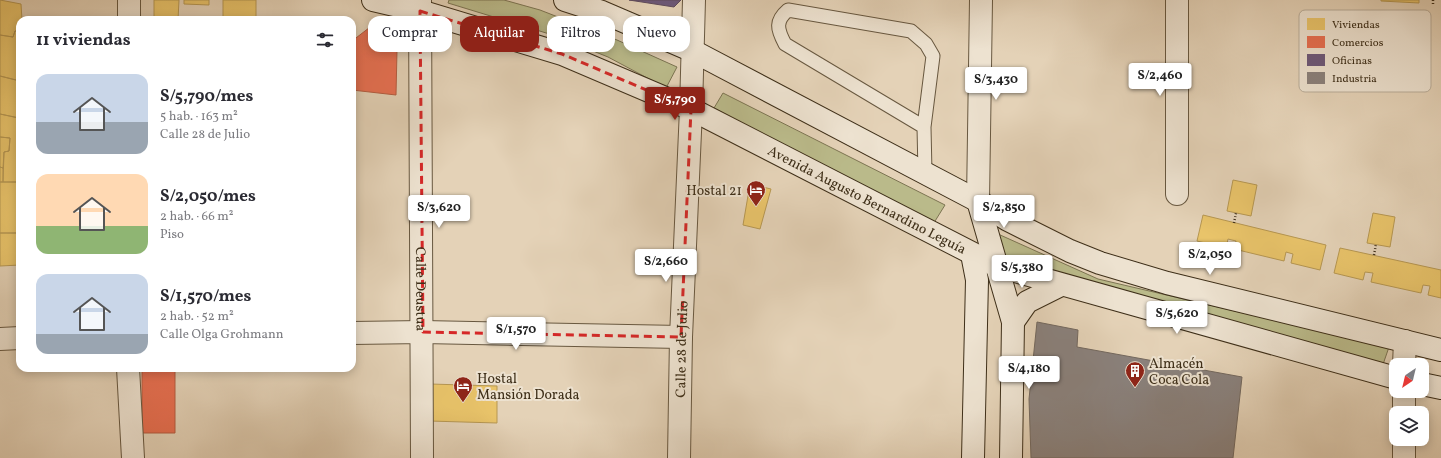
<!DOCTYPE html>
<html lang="es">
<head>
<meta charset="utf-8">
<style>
	body { margin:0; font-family:Vollkorn,serif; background:#f2f2f3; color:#2b2b33; height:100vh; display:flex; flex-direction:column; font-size:15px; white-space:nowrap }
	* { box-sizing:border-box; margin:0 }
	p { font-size:13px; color:#7c7c81 }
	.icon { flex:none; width:22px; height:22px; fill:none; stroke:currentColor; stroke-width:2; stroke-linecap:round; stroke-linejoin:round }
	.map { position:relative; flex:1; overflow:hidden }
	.side { position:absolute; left:16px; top:16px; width:340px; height:356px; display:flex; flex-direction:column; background:#fff; border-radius:12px; box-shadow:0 2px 10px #0003 }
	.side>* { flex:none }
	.top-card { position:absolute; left:368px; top:16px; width:380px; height:36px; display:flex; gap:8px }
	.needle { width:26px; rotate:215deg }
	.controls { position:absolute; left:1389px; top:358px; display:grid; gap:8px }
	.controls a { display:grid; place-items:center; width:40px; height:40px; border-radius:8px; background:#fff; box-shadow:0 2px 10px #0003; font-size:20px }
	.price { position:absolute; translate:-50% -34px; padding:0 9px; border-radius:4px; background:#fff; color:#222; font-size:13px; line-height:26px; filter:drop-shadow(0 1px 2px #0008) }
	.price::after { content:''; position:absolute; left:50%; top:24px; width:12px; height:9px; margin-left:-6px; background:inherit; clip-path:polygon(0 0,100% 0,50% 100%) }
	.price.current { background:#8f2418; color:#fff }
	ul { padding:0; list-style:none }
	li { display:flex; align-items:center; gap:12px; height:100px; padding:0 20px }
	li span { display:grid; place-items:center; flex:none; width:112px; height:80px; border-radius:12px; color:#555 }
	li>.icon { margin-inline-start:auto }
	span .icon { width:48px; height:48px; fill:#fffc; stroke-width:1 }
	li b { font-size:17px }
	h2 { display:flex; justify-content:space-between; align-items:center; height:48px; padding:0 20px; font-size:17px }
	.pill { padding:0 14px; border-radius:12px; background:#fff; box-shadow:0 2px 10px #0003; font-size:14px; line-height:36px }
	.pill.current { background:#8f2418; color:#fff }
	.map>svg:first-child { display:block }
	.green { fill:#baba8a; stroke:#7c7452 }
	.homes { fill:#e9c46a; stroke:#b69752 }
	.shops { fill:#e76f51; stroke:#b45c40 }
	.offices { fill:#6d597a; stroke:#5f4c5d }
	.industry { fill:#8a817c; stroke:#73685e }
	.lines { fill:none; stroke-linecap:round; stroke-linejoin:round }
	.service-casing { stroke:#685840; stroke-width:15 }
	.minor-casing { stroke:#685840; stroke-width:24 }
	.secondary-casing { stroke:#3e2f19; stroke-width:24 }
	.path { stroke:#3e2f19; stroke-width:2.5; stroke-dasharray:1 2; stroke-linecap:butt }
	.service { stroke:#ede2d0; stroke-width:13 }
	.minor { stroke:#ede2d0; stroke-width:22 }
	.secondary { stroke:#ede2d0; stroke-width:22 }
	.marked { fill:none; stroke:#d62828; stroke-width:3; stroke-dasharray:8 5; stroke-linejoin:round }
	.labels { text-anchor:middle; stroke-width:4; stroke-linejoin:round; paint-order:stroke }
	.poi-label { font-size:14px; fill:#3e2f19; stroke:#ede2d0; text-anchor:start }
	.street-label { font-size:14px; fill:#3e2f19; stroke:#ede2d0 }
	.key { fill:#ede2d0; stroke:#b8ac99; stroke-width:1 }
	.key-label { font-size:11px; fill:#3e2f19 }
</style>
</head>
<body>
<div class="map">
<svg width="1441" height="458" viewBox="0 0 1441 458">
	<rect width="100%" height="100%" fill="#e4d2b7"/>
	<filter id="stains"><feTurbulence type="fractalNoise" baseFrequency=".005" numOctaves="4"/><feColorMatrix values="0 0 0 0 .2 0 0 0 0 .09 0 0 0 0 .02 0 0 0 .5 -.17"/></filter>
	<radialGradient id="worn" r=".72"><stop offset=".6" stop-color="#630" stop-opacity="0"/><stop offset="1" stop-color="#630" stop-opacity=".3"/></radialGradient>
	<!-- green -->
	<path class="green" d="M449 0H504L540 10 617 40 677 67 666 88 608 57 556 36 448 3Z
		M723 93 945 205 932 226 714 108Z
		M998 234 1098 279 1389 347 1379 376 997 258Z"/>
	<!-- homes -->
	<path class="homes" d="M0 0 21 4 22 20H20V31H15L13 37 0 35Z
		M154 0H179L178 20H154Z
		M184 0H209V5L184 4Z
		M223 0H256V20H223Z
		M1381 0H1419V3L1381 1Z
		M15 31H20V81L0 76V35L13 37Z
		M0 76 20 81 19 118 0 114Z
		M0 114 19 118 18 182H3L4 152 9 151 10 138 0 137Z
		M0 137 10 138 9 151 4 152 3 168 0 167Z
		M0 167 3 168V182H0Z
		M1233 180 1257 185 1251 216 1227 211Z
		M0 182H20V233H0Z
		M750 184 771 189 760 229 743 225Z
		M1373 213 1395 217 1390 247 1367 243Z
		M1203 215 1326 245 1320 270 1291 263 1293 254 1286 252 1284 261 1234 249 1236 241 1228 239 1226 248 1197 241Z
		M0 233H20V265L0 266Z
		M1340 248 1441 270V298L1428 295 1430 286 1423 285 1421 293 1371 282 1373 273 1365 272 1363 280 1334 273Z
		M430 384 497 386V423L429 421Z"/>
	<!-- shops -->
	<path class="shops" d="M378 21 397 50 396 95 352 90V41Z
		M142 368H175V433H142Z"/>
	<!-- offices -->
	<path class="offices" d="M629 0H681L674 7Z"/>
	<!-- industry -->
	<path class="industry" d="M1037 322 1078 330 1077 347 1242 377 1233 458H1031L1029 399Z"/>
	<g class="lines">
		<defs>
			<path id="service" d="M924 127 785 44C777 29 775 21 788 10L911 31 926 44 933 56 924 127 925 173"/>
			<g id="minor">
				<path id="s1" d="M420 0 422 458"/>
				<path d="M129 20V0"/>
				<path d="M1177 194V0"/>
				<path d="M978 201 981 0"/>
				<path d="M352 333 423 332 681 337"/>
				<path d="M0 339 20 338"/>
				<path d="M1404 365 1405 341"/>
				<path d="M128 368 133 458"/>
				<path d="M1404 391V413"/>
				<path d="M1404 439V458"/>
				<path id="s2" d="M679 458 681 337 691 109 694 0"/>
			</g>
			<g id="secondary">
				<path id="s3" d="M373 0 420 11 562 54 691 109 997 266 1396 378"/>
				<path d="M565 0 602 12 693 51 978 201 1008 220 1070 251 1100 263 1167 283 1441 350"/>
				<path d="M978 201 1013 322 1011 458"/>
				<path d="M972 254 977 280 973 458"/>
				<path d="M1013 322 1027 302 1061 285"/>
				<path d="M1422 384 1441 388"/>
			</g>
		</defs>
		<!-- service casing -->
		<use href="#service" class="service-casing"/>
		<!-- minor casing -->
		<use href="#minor" class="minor-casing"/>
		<!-- secondary casing -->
		<use href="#secondary" class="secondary-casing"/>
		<!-- path -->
		<path class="path" d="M1433 4V0
			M1234 223 1236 213
			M1374 255 1376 244"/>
		<!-- service -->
		<use href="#service" class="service"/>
		<!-- minor -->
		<use href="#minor" class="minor"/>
		<!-- secondary -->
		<use href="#secondary" class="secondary"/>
	</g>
	<!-- marked area -->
	<path class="marked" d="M420 11 562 54 691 109 681 337 423 332Z"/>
	<!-- icons -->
	<defs>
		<symbol id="hotel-pin" viewBox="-11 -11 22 30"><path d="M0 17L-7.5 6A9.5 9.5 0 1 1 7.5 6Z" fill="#8f2418" stroke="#ede2d0"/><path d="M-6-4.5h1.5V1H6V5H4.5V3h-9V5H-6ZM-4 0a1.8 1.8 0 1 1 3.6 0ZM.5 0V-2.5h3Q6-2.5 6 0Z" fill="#fff"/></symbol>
		<symbol id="building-pin" viewBox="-11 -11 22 30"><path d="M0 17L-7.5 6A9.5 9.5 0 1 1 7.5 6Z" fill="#8f2418" stroke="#ede2d0"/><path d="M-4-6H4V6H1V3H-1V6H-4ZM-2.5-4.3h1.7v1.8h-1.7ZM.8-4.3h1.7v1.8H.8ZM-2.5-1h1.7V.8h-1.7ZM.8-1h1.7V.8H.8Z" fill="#fff"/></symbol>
	</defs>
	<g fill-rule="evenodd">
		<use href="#hotel-pin" x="745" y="179" width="22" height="30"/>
		<use href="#building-pin" x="1124" y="360" width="22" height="30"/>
		<use href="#hotel-pin" x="452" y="375" width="22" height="30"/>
	</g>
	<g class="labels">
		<!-- poi labels -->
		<g class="poi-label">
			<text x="742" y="195" text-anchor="end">Hostal 21</text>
			<text x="1149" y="368">Almacén<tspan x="1149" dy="16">Coca Cola</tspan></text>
			<text x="477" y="383">Hostal<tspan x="477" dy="16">Mansión Dorada</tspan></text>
		</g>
		<!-- street labels -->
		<g class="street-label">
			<text dy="5" stroke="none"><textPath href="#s3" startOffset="535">Avenida Augusto Bernardino Leguía</textPath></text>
			<text dy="5" stroke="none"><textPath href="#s1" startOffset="289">Calle Deustua</textPath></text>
			<text dy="5" stroke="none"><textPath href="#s2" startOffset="109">Calle 28 de Julio</textPath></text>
		</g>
	</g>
	<!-- legend -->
	<rect x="1299" y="10" width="132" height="82" rx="6" class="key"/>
	<rect x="1307" y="18" width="18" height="12" fill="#e9c46a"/>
	<rect x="1307" y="36" width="18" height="12" fill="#e76f51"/>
	<rect x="1307" y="54" width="18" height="12" fill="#6d597a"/>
	<rect x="1307" y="72" width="18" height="12" fill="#8a817c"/>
	<g class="key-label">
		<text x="1332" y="28">Viviendas</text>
		<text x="1332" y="46">Comercios</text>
		<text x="1332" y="64">Oficinas</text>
		<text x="1332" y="82">Industria</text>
	</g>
	<rect width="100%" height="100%" filter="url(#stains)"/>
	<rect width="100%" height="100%" fill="url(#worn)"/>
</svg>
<div class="controls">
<a><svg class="needle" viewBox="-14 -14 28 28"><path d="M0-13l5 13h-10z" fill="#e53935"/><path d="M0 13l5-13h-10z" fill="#7c7c81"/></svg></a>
<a><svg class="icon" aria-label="layers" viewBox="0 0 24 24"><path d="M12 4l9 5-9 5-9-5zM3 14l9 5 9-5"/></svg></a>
</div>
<b class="price" style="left:1160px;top:97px">S/2,460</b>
<b class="price" style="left:996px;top:101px">S/3,430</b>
<b class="price current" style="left:675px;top:121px">S/5,790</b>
<b class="price" style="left:439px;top:229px">S/3,620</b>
<b class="price" style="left:1004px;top:229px">S/2,850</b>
<b class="price" style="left:1210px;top:276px">S/2,050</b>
<b class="price" style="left:666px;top:283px">S/2,660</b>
<b class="price" style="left:1022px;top:289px">S/5,380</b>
<b class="price" style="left:1177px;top:335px">S/5,620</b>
<b class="price" style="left:516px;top:351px">S/1,570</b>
<b class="price" style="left:1029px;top:390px">S/4,180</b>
<div class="top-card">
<a class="pill">Comprar</a>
<a class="pill current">Alquilar</a>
<a class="pill">Filtros</a>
<a class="pill">Nuevo</a>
</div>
<section class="side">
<h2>11 viviendas<svg class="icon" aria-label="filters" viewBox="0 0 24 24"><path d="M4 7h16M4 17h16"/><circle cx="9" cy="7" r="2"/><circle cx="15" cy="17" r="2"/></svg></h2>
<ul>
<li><span style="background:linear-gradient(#c9d6e8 60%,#9aa5b1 0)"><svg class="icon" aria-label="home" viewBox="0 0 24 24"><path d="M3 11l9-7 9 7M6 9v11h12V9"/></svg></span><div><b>S/5,790/mes</b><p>5 hab. · 163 m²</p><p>Calle 28 de Julio</p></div></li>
<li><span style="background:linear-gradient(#ffd9b3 65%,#8fb573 0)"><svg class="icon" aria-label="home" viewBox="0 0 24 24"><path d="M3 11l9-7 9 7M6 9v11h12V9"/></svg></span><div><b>S/2,050/mes</b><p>2 hab. · 66 m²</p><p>Piso</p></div></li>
<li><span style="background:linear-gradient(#c9d6e8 75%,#9aa5b1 0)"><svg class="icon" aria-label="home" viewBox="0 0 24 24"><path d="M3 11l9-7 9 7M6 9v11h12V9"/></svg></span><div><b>S/1,570/mes</b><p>2 hab. · 52 m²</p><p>Calle Olga Grohmann</p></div></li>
</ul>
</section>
</div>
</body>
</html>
